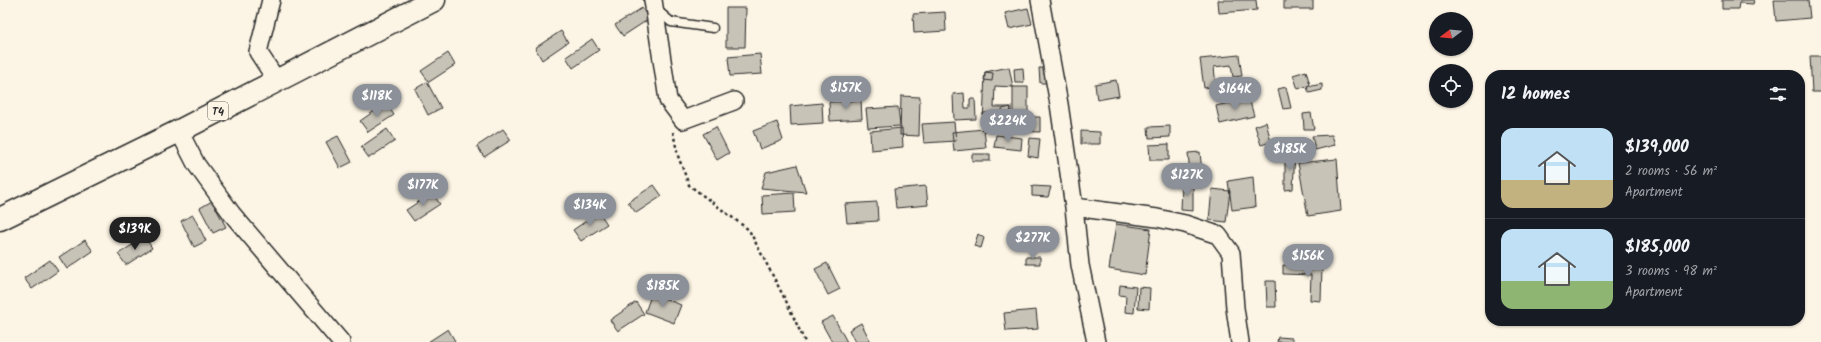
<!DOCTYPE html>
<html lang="en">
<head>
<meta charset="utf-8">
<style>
	body { margin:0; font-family:Kalam,sans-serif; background:#20242c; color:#f1f3f6; height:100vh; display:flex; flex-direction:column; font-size:15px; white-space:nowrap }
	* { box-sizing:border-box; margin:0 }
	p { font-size:13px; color:#9ea1a6 }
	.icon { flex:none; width:22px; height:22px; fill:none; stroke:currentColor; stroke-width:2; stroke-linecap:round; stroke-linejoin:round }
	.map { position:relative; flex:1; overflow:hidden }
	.drawer { position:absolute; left:1485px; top:70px; width:320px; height:256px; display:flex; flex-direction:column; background:#171b24; border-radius:16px; box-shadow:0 1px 3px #0004 }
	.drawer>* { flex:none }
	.needle { width:26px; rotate:254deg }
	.buttons { position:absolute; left:1429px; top:12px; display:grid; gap:8px }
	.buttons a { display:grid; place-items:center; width:44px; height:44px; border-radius:50%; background:#171b24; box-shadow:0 1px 3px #0004; font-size:20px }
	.price { position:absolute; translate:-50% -34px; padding:0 9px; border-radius:14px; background:#8c9099; color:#fff; font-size:13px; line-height:26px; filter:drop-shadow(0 1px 2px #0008) }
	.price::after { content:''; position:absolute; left:50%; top:24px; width:12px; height:9px; margin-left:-6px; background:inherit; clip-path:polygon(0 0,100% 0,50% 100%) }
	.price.on { background:#222; color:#fff }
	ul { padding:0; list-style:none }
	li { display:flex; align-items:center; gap:12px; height:100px; padding:0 16px }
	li+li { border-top:1px solid #363941 }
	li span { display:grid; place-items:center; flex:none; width:112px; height:80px; border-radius:12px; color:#555 }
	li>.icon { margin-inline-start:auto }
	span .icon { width:48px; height:48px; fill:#fffc; stroke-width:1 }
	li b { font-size:17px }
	h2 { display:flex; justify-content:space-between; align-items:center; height:48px; padding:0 16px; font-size:17px }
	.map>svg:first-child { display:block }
	.building { fill:#c8c3b7; stroke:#2b2b2b }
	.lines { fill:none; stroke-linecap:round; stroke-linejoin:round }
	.lane-casing { stroke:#2b2b2b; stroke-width:11 }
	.street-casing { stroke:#2b2b2b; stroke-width:20 }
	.highway-casing { stroke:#2b2b2b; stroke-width:25 }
	.path { stroke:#2b2b2b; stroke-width:2.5; stroke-dasharray:3 3; stroke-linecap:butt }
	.lane { stroke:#fcf5e5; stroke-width:8 }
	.street { stroke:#fcf5e5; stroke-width:17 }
	.highway { stroke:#fcf5e5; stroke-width:22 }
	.labels { text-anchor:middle; stroke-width:3.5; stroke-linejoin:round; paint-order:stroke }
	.shield { fill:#fcf5e5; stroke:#6a6863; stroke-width:1 }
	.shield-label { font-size:11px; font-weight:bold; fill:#2b2b2b }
</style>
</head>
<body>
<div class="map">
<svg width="1821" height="342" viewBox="0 0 1821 342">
	<rect width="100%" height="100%" fill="#fcf5e5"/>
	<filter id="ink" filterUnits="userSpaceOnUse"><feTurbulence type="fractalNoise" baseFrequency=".025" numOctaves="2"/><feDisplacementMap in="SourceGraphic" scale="8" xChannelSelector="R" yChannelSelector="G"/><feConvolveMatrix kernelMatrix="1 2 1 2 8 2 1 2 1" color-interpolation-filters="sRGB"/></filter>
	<g filter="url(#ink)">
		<!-- building -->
		<path class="building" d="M1218 0H1256L1257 10 1219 13Z
			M1284 0H1313V9H1284Z
			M1722 0H1754L1753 4 1739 3 1738 9H1722Z
			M1774 0H1808L1810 18 1776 21Z
			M642 8 649 19 623 36 615 25Z
			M726 8H746L745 47H726Z
			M1028 8 1032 24 1009 29 1005 13Z
			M945 12 946 31 914 33 913 14Z
			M561 31 568 42 542 60 535 48Z
			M592 39 599 50 573 68 566 57Z
			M448 53 455 65 429 82 421 71Z
			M760 54 762 74 730 76 728 57Z
			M1239 55 1242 76 1233 77 1231 65 1214 67 1216 86 1204 88 1200 59Z
			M1810 56H1821V92H1812Z
			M1009 67 1013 87 995 86 994 107H1011L1010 125 983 124 985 72Z
			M1023 68 1024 83H1015L1014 69Z
			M1039 68H1046L1047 83H1040Z
			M1306 71 1310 85 1298 89 1293 75Z
			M985 72 993 73 992 81 984 80Z
			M1116 80 1119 96 1097 100 1095 84Z
			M427 82 441 108 428 115 415 89Z
			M1322 84V90L1309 93 1307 87Z
			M1013 87H1028V117H1040V132L1013 131Z
			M1286 87 1291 108 1283 109 1278 89Z
			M964 93 965 108H970V99H975L976 119 954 120 953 94Z
			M901 96 920 97 919 136 900 135Z
			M1249 98 1254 116 1220 124 1216 106Z
			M861 100 862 119 830 121 829 102Z
			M386 103 394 115 368 132 360 121Z
			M822 103 823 123 791 125 790 106Z
			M898 107 900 126 868 128 866 109Z
			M1011 107 1010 125 983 124V113H1002V109Z
			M1311 113 1314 129H1304L1303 114Z
			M777 122 783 140 760 149 753 131Z
			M954 122 956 141 924 143 922 124Z
			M1266 122 1271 142 1261 145 1255 126Z
			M1170 126V137L1149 138 1148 127Z
			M716 127 729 153 717 160 703 134Z
			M902 128 903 147 871 150 870 131Z
			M387 129 395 141 369 158 361 147Z
			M503 129 511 140 484 157 477 146Z
			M984 129 986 148 954 151 952 132Z
			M1081 131 1100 132V144H1081Z
			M996 135 1022 138 1021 150 994 147Z
			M1332 135 1335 145 1315 150 1312 136Z
			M338 136 352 162 340 168 326 142Z
			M1030 138 1040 139 1038 158 1028 156Z
			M1169 144V160H1150L1149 145Z
			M1295 151 1293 189 1285 190V157Z
			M1200 152 1202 172 1190 173 1188 153Z
			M972 154H990V161H972Z
			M1337 159 1341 211 1308 216 1298 163Z
			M797 165 806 192 761 188 766 172Z
			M1253 177 1255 207 1232 210 1228 181Z
			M1182 184H1193V211L1181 210Z
			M654 185 662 196 636 213 628 202Z
			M926 186 928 205 896 208 894 189Z
			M1032 186 1051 187 1048 197 1032 196Z
			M1212 189 1230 191 1226 222 1209 220Z
			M432 193 440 204 414 221 406 210Z
			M794 193 795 212 763 214 762 195Z
			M212 201 226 227 213 233 200 208Z
			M877 202 878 221 847 223 845 204Z
			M599 212 607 224 581 241 573 230Z
			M193 215 206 241 194 247 181 221Z
			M1116 224 1151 229 1145 275 1109 269Z
			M978 234 984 238 981 248 974 246Z
			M145 237 152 248 126 265 118 254Z
			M85 240 93 251 67 269 59 257Z
			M1026 257H1040V264H1026Z
			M50 260 58 271 32 289 24 278Z
			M827 263 840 289 828 295 815 269Z
			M1283 265 1322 267 1321 301 1310 300 1311 275 1283 274Z
			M1266 281H1275L1276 307H1267Z
			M1120 285 1136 287 1134 313 1125 312 1126 296 1119 295Z
			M1139 287 1150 288 1149 309 1138 308Z
			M652 293 681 305 674 323 645 312Z
			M636 302 644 314 618 331 610 320Z
			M1036 310 1038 329 1006 331 1004 313Z
			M833 316 847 342H832L821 322Z
			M861 323 871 342H855L849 330Z
			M448 329 455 341 453 342H428Z
			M1278 337 1292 338V342H1277Z"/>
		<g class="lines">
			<defs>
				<path id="lane" d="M657 10 671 22 713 28"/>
				<path id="street" d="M271 0 258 52 277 81
					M653 0 668 100 683 120 734 101
					M1040 0 1059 104 1074 207 1080 265 1096 342
					M179 131 196 164 232 214 341 342
					M1074 207 1157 218 1185 224 1218 235 1231 253 1235 308 1240 342"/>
				<path id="highway" d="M0 219 179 131 434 0"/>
			</defs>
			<!-- lane casing -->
			<use href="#lane" class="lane-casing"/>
			<!-- street casing -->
			<use href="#street" class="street-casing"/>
			<!-- highway casing -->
			<use href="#highway" class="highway-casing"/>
			<!-- path -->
			<path class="path" d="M673 132 678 156 689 185 749 230 787 303 805 342"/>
			<!-- lane -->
			<use href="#lane" class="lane"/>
			<!-- street -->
			<use href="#street" class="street"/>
			<!-- highway -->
			<use href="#highway" class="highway"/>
		</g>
	</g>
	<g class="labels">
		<!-- shield labels -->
		<rect class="shield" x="208" y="102" width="20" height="18" rx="3"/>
		<g class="shield-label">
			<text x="218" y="115">T4</text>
		</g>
	</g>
</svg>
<div class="buttons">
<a><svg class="needle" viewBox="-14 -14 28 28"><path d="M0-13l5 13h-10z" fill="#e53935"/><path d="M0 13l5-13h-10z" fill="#9ea1a6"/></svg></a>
<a><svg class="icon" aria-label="locate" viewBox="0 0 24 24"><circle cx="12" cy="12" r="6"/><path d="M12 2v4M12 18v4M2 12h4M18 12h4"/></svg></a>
</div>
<b class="price" style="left:846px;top:110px">$157K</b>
<b class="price" style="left:1235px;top:111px">$164K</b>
<b class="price" style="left:377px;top:118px">$118K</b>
<b class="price" style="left:1008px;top:143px">$224K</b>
<b class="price" style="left:1290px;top:171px">$185K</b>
<b class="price" style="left:1187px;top:197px">$127K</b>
<b class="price" style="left:423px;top:207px">$177K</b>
<b class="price" style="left:590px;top:227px">$134K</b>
<b class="price on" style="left:135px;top:251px">$139K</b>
<b class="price" style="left:1033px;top:260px">$277K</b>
<b class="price" style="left:1308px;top:278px">$156K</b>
<b class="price" style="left:663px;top:308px">$185K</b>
<section class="drawer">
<h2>12 homes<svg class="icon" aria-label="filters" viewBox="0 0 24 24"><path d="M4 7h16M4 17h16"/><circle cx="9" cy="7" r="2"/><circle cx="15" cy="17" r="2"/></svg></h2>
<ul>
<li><span style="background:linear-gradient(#bfe0f5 65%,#c2b280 0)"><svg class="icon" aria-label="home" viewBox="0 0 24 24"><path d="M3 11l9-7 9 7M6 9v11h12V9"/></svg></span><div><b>$139,000</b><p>2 rooms · 56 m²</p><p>Apartment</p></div></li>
<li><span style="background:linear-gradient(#bfe0f5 65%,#8fb573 0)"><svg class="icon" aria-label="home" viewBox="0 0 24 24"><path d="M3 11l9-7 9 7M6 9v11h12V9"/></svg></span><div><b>$185,000</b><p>3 rooms · 98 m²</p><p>Apartment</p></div></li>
</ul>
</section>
</div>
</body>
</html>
